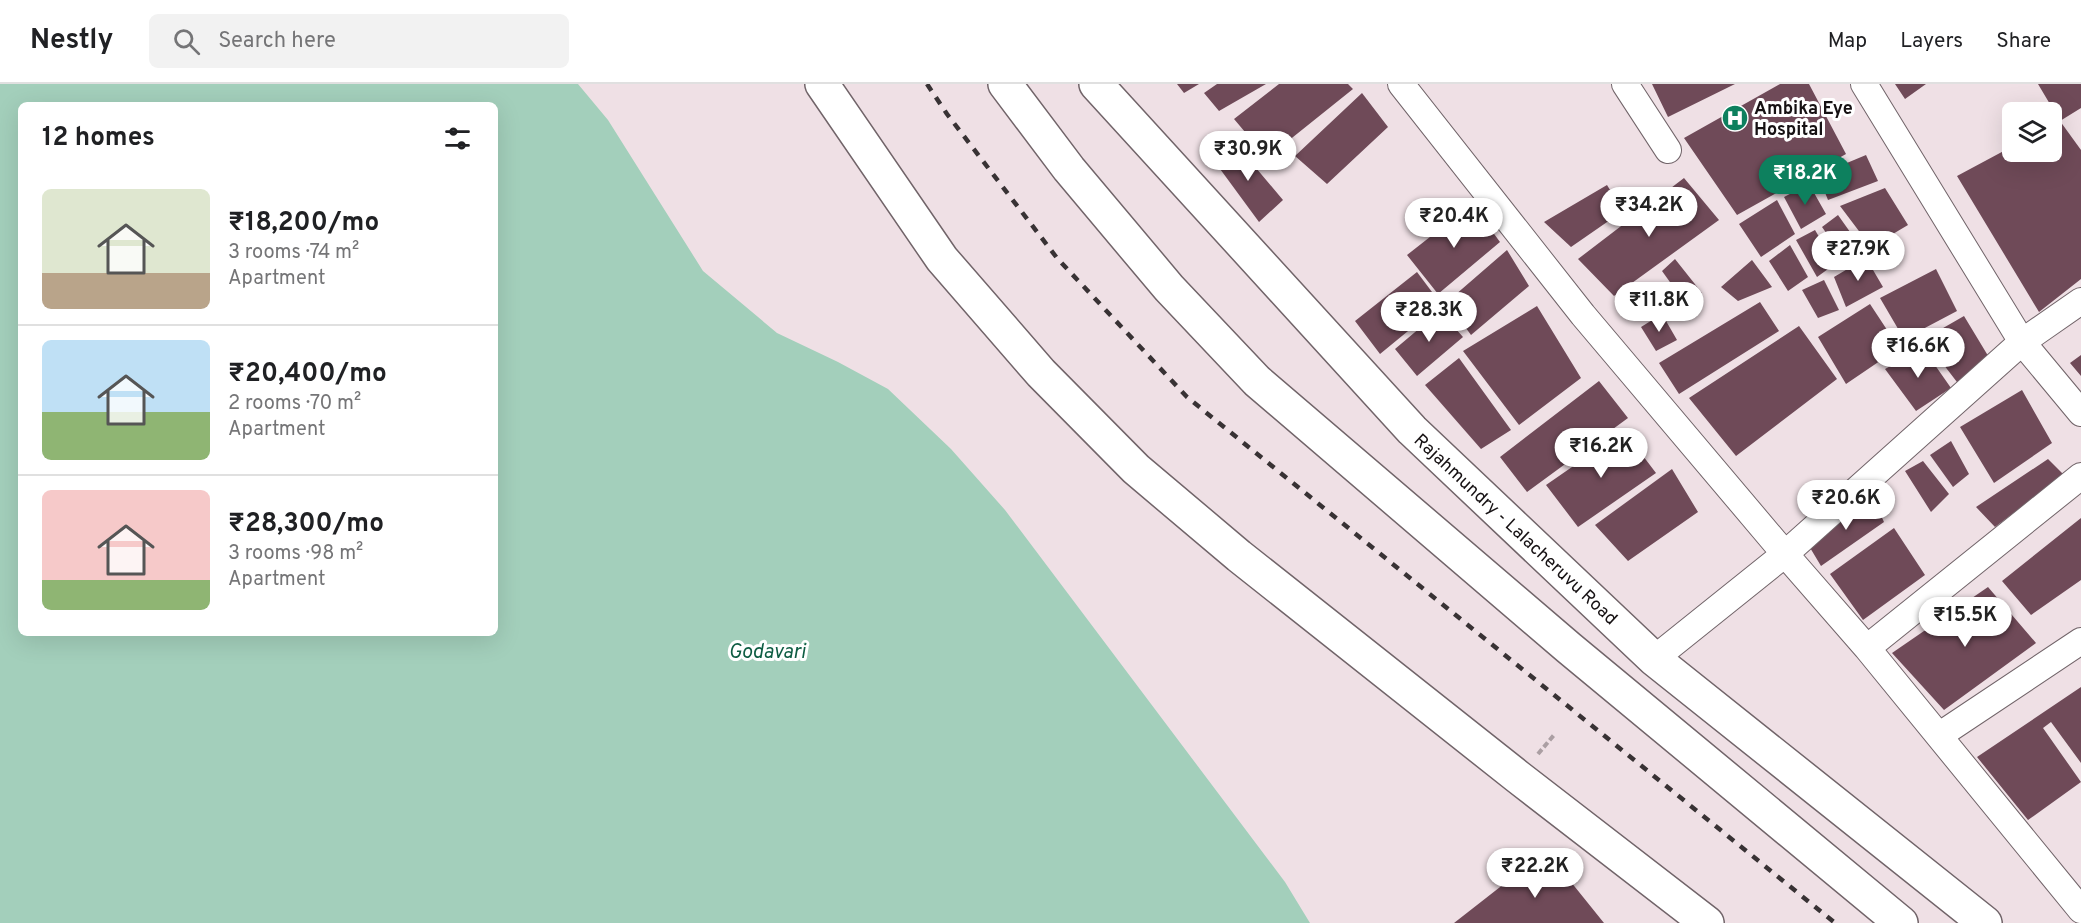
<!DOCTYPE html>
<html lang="en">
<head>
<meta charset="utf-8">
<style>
	body { margin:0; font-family:Overpass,sans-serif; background:#f2f2f2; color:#202124; height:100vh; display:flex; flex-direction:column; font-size:22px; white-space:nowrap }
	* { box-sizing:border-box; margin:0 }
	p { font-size:20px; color:#757577 }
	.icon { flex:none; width:33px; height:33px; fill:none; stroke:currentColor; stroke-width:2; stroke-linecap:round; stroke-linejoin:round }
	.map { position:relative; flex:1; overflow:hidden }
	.sheet { position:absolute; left:18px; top:18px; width:480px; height:534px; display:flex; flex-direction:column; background:#fff; border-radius:9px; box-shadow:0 6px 24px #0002 }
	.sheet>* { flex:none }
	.fabs { position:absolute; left:2002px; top:18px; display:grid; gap:12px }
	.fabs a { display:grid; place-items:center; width:60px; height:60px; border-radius:9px; background:#fff; box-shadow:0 6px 24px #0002; font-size:30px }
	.price { position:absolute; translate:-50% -51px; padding:0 14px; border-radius:21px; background:#fff; color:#222; font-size:20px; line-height:39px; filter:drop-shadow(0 2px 3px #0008) }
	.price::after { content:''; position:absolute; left:50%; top:36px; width:18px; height:14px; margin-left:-9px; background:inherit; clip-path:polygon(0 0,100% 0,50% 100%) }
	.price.current { background:#0d805e; color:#fff }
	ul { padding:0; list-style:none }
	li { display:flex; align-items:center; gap:18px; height:150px; padding:0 24px }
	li+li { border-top:2px solid #e0e0e0 }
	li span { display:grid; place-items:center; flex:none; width:168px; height:120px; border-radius:9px; color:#555 }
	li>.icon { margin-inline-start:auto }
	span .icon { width:72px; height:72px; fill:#fffc; stroke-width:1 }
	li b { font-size:26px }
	h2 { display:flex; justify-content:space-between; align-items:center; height:72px; padding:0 24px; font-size:26px }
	header { display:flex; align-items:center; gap:36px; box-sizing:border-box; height:84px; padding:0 30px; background:#fff; border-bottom:2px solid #e0e0e0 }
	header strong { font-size:28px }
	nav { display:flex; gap:33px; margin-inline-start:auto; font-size:21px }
	.search { width:420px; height:54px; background:#f2f2f2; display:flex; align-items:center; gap:15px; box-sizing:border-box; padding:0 21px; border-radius:9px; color:#757577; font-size:22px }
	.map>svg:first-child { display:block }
	.water { fill:#a3cfbb; fill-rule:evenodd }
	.building { fill:#6f4a58 }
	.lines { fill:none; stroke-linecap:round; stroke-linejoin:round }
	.minor-casing { stroke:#716469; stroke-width:28 }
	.secondary-casing { stroke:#716469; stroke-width:36 }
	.primary-casing { stroke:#716469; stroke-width:36 }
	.path { stroke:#ab9fa3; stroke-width:4; stroke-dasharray:6 3; stroke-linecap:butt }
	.minor { stroke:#fff; stroke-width:26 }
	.secondary { stroke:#fff; stroke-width:33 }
	.primary { stroke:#fff; stroke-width:33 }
	.rail { stroke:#383234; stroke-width:4.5; stroke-dasharray:8 8; stroke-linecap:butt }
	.labels { text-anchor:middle; stroke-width:6; stroke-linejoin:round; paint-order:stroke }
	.poi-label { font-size:18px; font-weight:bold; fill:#161113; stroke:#fff; text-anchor:start }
	.street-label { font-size:18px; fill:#161113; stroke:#fff }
	.water-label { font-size:20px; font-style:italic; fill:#0e5d43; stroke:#fff }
</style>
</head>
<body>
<header>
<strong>Nestly</strong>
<div class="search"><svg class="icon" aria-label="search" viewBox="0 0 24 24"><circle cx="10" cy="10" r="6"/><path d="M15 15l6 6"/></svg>Search here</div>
<nav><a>Map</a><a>Layers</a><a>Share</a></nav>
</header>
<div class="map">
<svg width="2081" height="839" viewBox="0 0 2081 839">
	<rect width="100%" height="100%" fill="#efe0e5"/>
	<!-- water -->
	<path class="water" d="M0 0H578L608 36 703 187 777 249 838 278 888 305 951 365 1005 426 1285 798 1310 839H0ZM21 21H495V549H21Z"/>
	<!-- building -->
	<path class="building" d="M1177 0H1199L1184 9Z
		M1217 0H1266L1219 27 1204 9Z
		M1279 0H1348L1353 5 1267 74 1234 35Z
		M1652 0H1735L1668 33Z
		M1780 0H1809L1846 70 1737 131 1684 54Z
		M1895 0H1926L1905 15Z
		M2038 0H2081V24L2060 37Z
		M1362 9 1388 43 1327 100 1295 72Z
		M2060 37 2081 66V195L2039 228 1957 92 2013 62V68H2052V41Z
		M1235 59 1283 116 1259 138 1212 74Z
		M1866 71 1878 97 1828 116 1818 91Z
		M1684 94 1719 136 1614 212 1578 175Z
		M1809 100 1826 130 1801 145 1784 113Z
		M1607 101 1623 127 1571 163 1544 138Z
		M1885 104 1908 141 1871 163 1840 122Z
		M1777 116 1795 150 1761 173 1739 140Z
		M1472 120 1500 158 1438 210 1407 171Z
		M1838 131 1860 162 1846 177 1822 143Z
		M1815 146 1835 180 1817 193 1796 156Z
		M1790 161 1808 193 1788 207 1769 177Z
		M1507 166 1529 202 1471 251 1447 218Z
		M1866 174 1883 203 1846 223 1834 193Z
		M1675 175 1702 209 1685 219 1662 187Z
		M1752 176 1772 203 1738 217 1721 203Z
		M1936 185 1957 227 1904 255 1880 214Z
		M1417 188 1441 220 1380 270 1355 237Z
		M1824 196 1839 226 1818 234 1802 206Z
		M1760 218 1779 247 1679 310 1659 279Z
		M1870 220 1899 264 1846 300 1818 253Z
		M1537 222 1581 294 1519 341 1463 267Z
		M1440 227 1463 253 1417 292 1395 265Z
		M1662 230 1677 256 1656 267 1641 243Z
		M1964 232 1993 280 1960 302 1924 255Z
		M1799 242 1837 295 1736 372 1689 314Z
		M1923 264 1951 304 1916 327 1885 285Z
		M2081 271V292L2070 279Z
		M1459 274 1511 346 1481 365 1425 301Z
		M1599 297 1628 334 1527 408 1500 373Z
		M2022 306 2052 359 1994 399 1960 343Z
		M1624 347 1656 389 1578 443 1546 401Z
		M1951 357 1969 390 1953 403 1930 371Z
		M2048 375 2064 391 1995 443 1976 423Z
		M1923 377 1949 410 1931 428 1905 387Z
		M1672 385 1698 428 1628 477 1595 441Z
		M1872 412 1884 438 1821 482 1806 457Z
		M2081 434V496L2031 531 2002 497Z
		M1894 444 1925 491 1863 536 1830 490Z
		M1988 503 2036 559 1944 626 1892 569Z
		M2081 603V679L2051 638 2043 644 2081 698 2028 736 1977 673Z
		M1546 767 1604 839H1454Z"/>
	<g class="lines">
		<defs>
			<path id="minor" d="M1401 0 1583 231 1785 470 1867 564 2081 826
				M1625 0 1668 66
				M1864 0 2022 258 2081 329
				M1867 564 2081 392
				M1654 575 1785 470 2022 258 2081 217
				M1940 651 2081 557"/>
			<path id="secondary" d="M822 0 942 175 1041 289 1136 385 1239 472 1518 693 1707 839"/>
			<path id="primary" d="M1005 0 1069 85 1169 204 1257 297 1569 564 1901 839
				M1096 0 1412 346 1654 575 1985 839"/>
		</defs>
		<!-- minor casing -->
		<use href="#minor" class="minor-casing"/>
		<!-- secondary casing -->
		<use href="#secondary" class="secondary-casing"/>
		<!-- primary casing -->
		<use href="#primary" class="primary-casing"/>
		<!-- path -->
		<path class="path" d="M1538 670 1554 651"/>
		<!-- minor -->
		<use href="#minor" class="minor"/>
		<!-- secondary -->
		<use href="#secondary" class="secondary"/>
		<!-- primary -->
		<use href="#primary" class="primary"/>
		<!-- rail -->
		<path class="rail" d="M927 0 947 30 1057 174 1187 313 1835 839"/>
	</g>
	<!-- icons -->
	<defs>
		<symbol id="hospital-disc" viewBox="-11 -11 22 22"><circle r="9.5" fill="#0d805e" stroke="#fff"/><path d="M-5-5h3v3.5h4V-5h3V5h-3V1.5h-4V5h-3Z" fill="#fff"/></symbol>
	</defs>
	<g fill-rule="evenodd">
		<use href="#hospital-disc" x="1720" y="19" width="30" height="30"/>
	</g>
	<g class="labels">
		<!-- poi labels -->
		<g class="poi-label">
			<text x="1754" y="30">Ambika Eye<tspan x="1754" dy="21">Hospital</tspan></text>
		</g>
		<!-- street labels -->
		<g class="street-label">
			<text transform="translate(1516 445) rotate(43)" y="6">Rajahmundry - Lalacheruvu Road</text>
		</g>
		<!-- water labels -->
		<g class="water-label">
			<text x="767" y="574">Godavari</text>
		</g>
	</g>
</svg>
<div class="fabs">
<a><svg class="icon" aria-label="layers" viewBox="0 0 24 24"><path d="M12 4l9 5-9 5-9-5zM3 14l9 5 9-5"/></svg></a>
</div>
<b class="price" style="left:1248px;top:98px">₹30.9K</b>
<b class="price current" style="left:1805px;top:122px">₹18.2K</b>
<b class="price" style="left:1649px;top:154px">₹34.2K</b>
<b class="price" style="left:1454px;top:165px">₹20.4K</b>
<b class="price" style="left:1858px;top:198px">₹27.9K</b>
<b class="price" style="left:1659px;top:249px">₹11.8K</b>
<b class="price" style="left:1429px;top:259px">₹28.3K</b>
<b class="price" style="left:1918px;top:295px">₹16.6K</b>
<b class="price" style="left:1601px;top:395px">₹16.2K</b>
<b class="price" style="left:1846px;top:447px">₹20.6K</b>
<b class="price" style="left:1965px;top:564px">₹15.5K</b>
<b class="price" style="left:1535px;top:815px">₹22.2K</b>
<section class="sheet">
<h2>12 homes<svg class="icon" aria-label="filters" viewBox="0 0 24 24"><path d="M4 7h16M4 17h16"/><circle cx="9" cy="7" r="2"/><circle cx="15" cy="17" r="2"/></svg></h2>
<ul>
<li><span style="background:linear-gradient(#dfe7d0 70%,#b9a48a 0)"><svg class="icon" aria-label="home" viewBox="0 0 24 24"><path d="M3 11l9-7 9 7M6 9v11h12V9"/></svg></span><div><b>₹18,200/mo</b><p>3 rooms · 74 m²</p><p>Apartment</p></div></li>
<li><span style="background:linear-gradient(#bfe0f5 60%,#8fb573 0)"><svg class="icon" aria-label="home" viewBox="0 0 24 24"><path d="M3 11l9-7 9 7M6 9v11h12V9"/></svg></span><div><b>₹20,400/mo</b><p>2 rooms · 70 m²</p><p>Apartment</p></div></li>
<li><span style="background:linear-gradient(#f6c9c9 75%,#8fb573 0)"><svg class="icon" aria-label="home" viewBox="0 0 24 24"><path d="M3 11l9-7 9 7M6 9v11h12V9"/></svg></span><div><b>₹28,300/mo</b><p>3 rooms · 98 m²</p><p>Apartment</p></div></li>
</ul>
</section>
</div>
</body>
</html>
